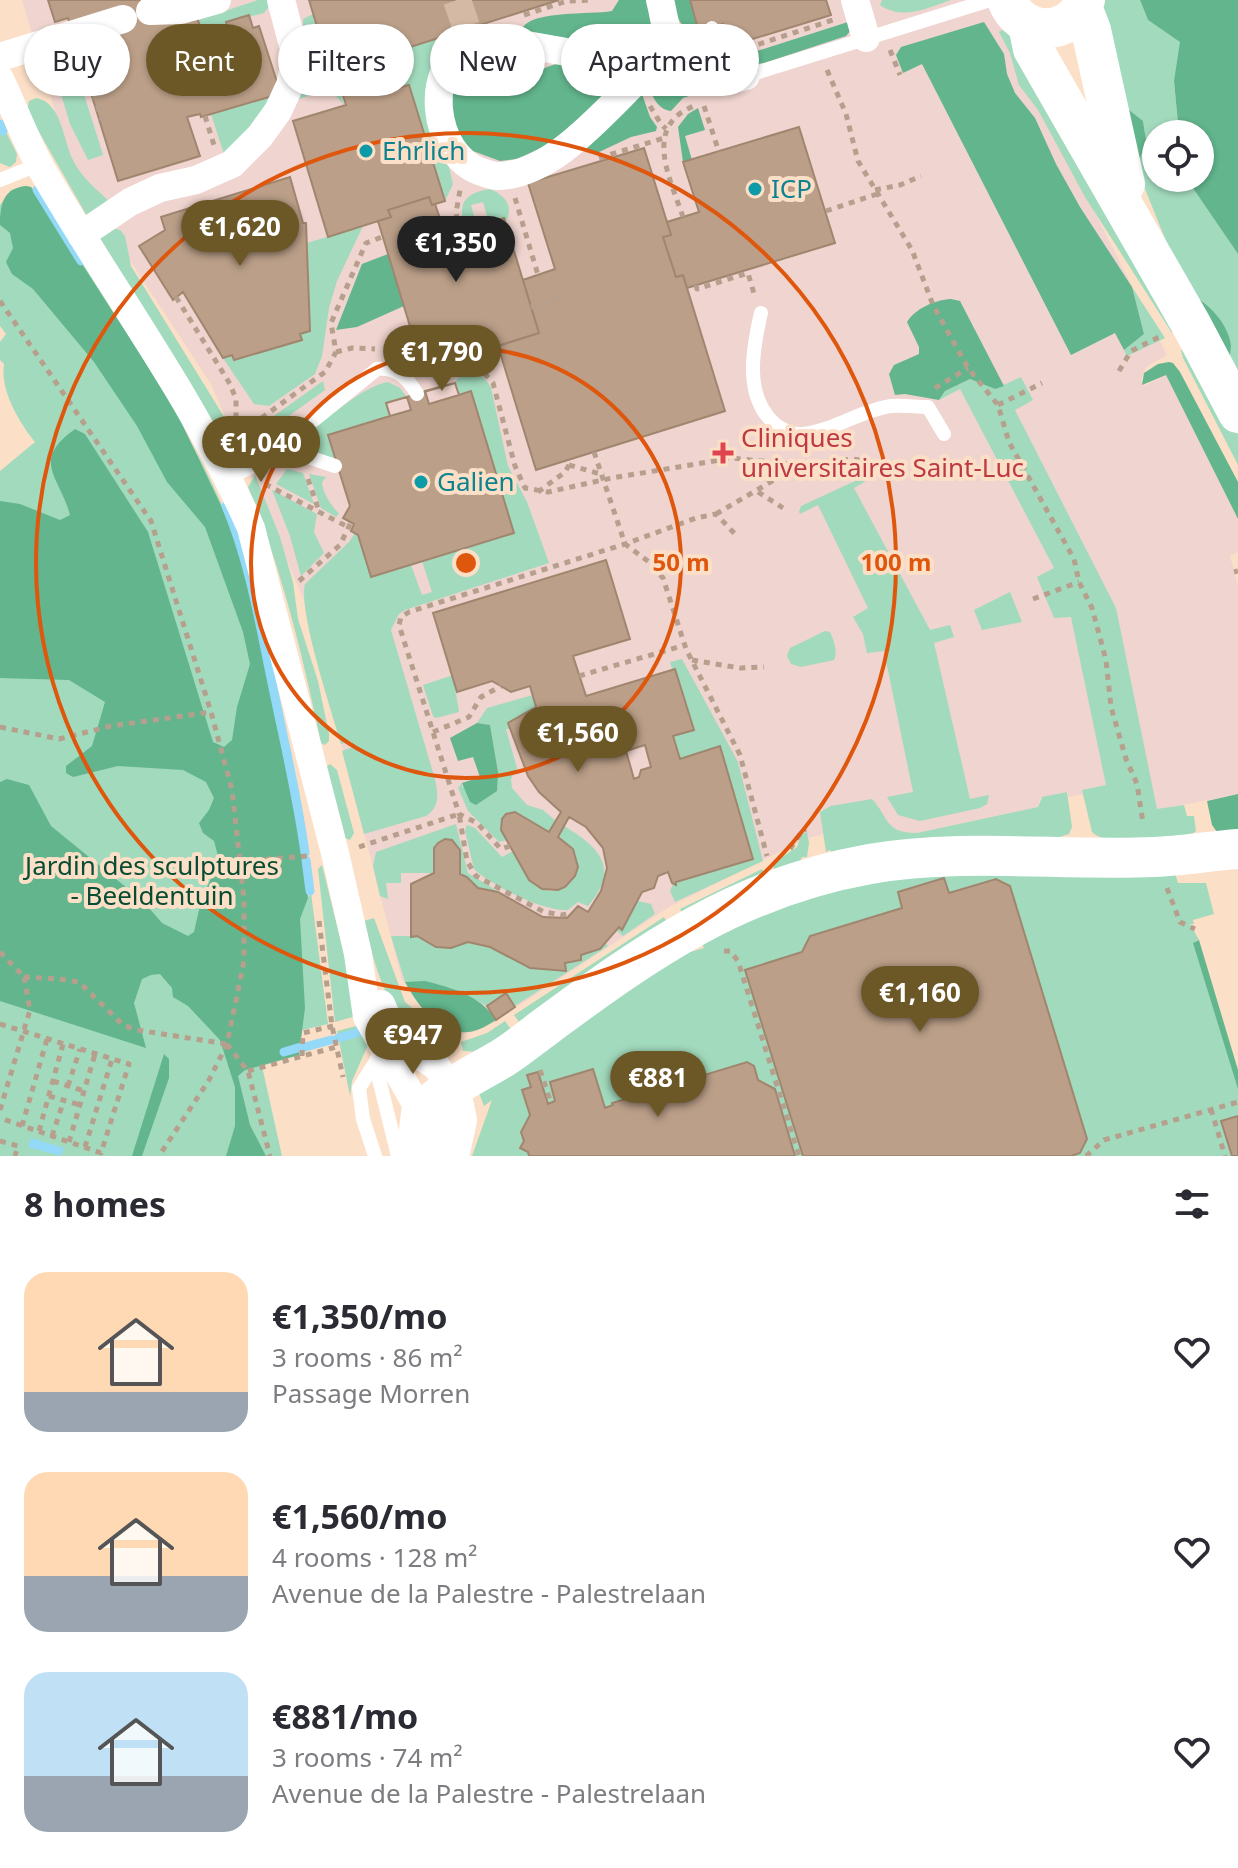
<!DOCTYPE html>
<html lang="en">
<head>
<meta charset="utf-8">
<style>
	body { margin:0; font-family:"Noto Sans",sans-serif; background:#f7f7f7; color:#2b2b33; height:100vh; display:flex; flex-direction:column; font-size:30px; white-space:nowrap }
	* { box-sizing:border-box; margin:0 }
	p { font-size:26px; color:#7c7c81 }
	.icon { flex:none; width:44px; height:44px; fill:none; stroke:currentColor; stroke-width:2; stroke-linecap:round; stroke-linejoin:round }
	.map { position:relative; height:1156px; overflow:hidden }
	.side { display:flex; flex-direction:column; background:#fff; flex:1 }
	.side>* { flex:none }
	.guide { position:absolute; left:24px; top:24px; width:800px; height:72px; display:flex; gap:16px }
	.fabs { position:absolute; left:1142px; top:120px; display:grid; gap:16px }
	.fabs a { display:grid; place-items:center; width:72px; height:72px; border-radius:50%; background:#fff; box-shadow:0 2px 6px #0004; font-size:40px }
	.price { position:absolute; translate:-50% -68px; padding:0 18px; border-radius:28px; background:#6c5827; color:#fff; font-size:26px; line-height:52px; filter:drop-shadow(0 2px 4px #0008) }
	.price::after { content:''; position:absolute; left:50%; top:48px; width:24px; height:18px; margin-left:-12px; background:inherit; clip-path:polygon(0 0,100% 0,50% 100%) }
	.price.selected { background:#222; color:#fff }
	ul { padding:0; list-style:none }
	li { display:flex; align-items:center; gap:24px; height:200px; padding:0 24px }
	li span { display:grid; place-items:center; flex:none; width:224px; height:160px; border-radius:24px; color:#555 }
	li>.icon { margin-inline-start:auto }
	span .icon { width:96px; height:96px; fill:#fffc; stroke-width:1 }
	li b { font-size:34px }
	h2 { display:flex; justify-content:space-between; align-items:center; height:96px; padding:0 24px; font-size:34px }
	.tag { padding:0 28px; border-radius:36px; background:#fff; box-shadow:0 2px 6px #0004; font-size:28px; line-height:72px }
	.tag.selected { background:#6c5827; color:#fff }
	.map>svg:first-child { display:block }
	.medical { fill:#efd4cf }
	.green { fill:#a2dabd }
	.forest { fill:#62b58d }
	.water { fill:#94d9f7 }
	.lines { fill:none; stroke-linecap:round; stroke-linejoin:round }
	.stream { stroke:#94d9f7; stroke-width:9 }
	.building { fill:#bb9f88; stroke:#a1866f; stroke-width:2; fill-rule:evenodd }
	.street-tunnel { stroke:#d4baa5; stroke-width:28; stroke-dasharray:28 14; stroke-linecap:butt }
	.path { stroke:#b6a08d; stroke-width:5; stroke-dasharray:6 6; stroke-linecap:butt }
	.lane { stroke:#fff; stroke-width:14 }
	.street { stroke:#fff; stroke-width:28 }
	.secondary { stroke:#fff; stroke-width:40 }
	.ring { fill:none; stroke:#df560d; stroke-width:4 }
	.culture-dot { fill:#0f9aa8; stroke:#fcdfc7; stroke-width:3 }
	.health-dot { fill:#e0444e; stroke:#fcdfc7; stroke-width:3 }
	.labels { text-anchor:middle; stroke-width:8; stroke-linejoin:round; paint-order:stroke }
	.culture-label { font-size:26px; fill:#0d838f; stroke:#fcdfc7; text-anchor:start }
	.health-label { font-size:26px; fill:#be3a42; stroke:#fcdfc7; text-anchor:start }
	.park-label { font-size:26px; fill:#084d33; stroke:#fcdfc7 }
	.centre { fill:#df560d; stroke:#fcdfc7; stroke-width:4 }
	.ring-label { font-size:24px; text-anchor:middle; font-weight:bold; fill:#df560d; stroke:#fcdfc7; stroke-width:8; stroke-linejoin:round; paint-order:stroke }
</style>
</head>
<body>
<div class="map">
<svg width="1238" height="1156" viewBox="0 0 1238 1156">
	<rect width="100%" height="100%" fill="#fcdfc7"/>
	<!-- medical -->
	<path class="medical" d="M22 0H987L1167 355 1146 367 1141 380 1144 386 1166 375 1238 519V552L1230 556 1238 586V794L1157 810 1083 794 1068 797V792L1040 798 1038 807 917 833 902 832 890 826 883 818 808 838 669 907 494 1022 473 1032 459 1035 402 980 304 600 211 384 74 175Z"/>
	<!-- green -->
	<path class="green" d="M258 0H269L270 5 264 13 227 22 229 34 205 42 198 20Z
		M882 0H951C927 8 903 21 880 5Z
		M1100 0H1140L1148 20 1181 42 1174 82 1179 134H1156V178H1186L1238 254V382L1229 365 1231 344 1220 321 1210 308 1191 294 1174 261 1141 179 1138 165 1146 140 1143 121 1119 102Z
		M313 14 331 71 335 70 344 105 334 94 325 89 292 102 304 49 303 19Z
		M1010 25 1174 330 1172 333 1085 197 1038 110 1019 85 1010 53 999 32Z
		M442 36 445 53 447 159 453 184 445 201 409 85 401 87 389 53Z
		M82 88 103 155 88 160 70 124 61 94Z
		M269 97H275L225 157 211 114Z
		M36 98C62 102 63 141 73 160 81 177 96 189 110 202L87 216 27 111 29 101Z
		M0 120 17 154 16 162 10 167 0 163Z
		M26 186 31 187 37 194 79 261 82 262C137 350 195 436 234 533 250 573 255 620 264 663 280 741 297 818 308 897L311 893 328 1024 302 1030 299 1055 262 1066 282 1156H0V471L35 442C19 422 0 391 4 364L0 360V342L6 334 0 326V205L11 190Z
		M490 189C505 195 515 207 505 223H489L483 202 471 205 477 226 465 230C458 204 462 194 490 189Z
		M363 226 337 281 329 308 322 356 315 374 269 406 254 404 223 358 232 355 235 360 302 340 300 334 310 330 307 243Z
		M113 228 120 230 125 236 131 266 239 441 247 461 234 458 98 235Z
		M1132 287 1165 338 1127 356 1124 350 1144 334Z
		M1184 349 1228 415 1238 435V465L1183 358 1181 350Z
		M461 373C476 371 484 374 491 388L508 466 527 502 549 563 405 610 399 614 391 630 434 776C438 791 441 807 426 816L364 834 342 751 353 747 351 741 341 744C332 711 298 612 305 584L349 542 355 533 358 535 371 577 411 565 422 595 432 592 422 561 514 533 471 391 459 395 455 383Z
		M1021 377 1033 400 1015 410 1116 608 1157 809 1184 805 1187 816H1194L1196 831 1190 836C1167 837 1108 848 1092 832L1082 790 1106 785 1071 617 1054 618 1037 577 1054 568 960 389 939 400 945 391 970 379 995 389Z
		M323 381 325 390 272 428 270 437 252 446 250 438 264 423Z
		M388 382 400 388 407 397 387 403 390 416 328 435 335 459 304 448 302 439 305 434C327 419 363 386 388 382Z
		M287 469 303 473 314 504 276 484Z
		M309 474 326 477 322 482C323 494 331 505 339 514L336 517 321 508Z
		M255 475 280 537 293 582 298 619 318 681 329 734V741L325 745 321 743C303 657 282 569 248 487Z
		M868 475 873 477 854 488 930 630 950 625 954 637 934 643 970 799 989 795 987 804 980 808 920 821 898 815 887 797 913 792 884 651 867 653 863 634 853 617 868 608 818 505 800 514 799 512 801 506Z
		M272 490 317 514 314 532 324 553 301 576 290 536Z
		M1010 592 1022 622 982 630 974 610Z
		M825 631 830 632C834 641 838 652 834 660L801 667 791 664 787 656 790 648Z
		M682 659 738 762 763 861 675 902 670 891 673 884 753 858 720 746 680 759 673 736 694 729 675 669H672L670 662Z
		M453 675 459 712 436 718 433 716 423 685Z
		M533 695 536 707 509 722 511 729H506L517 768 511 779 512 788 527 805 543 810 556 821 549 832 516 812H510L501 824 507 840 499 842 468 811 458 788 462 783V787L498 772 490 725 477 723 487 708Z
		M330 764 337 770 354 833 350 840 345 838 326 767Z
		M1067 792 1072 827 1069 834 1056 838 833 854 830 850 826 852 820 812 831 806 872 799C889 817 884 833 917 833L1038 807 1042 797Z
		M456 824 468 873 509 898 478 888 467 877 460 874V850L449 839C430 842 434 858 433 873H401V883H386L388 899 380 896 373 866 376 852Z
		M467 825 475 828 502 857 513 851C519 862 525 876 534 884 564 909 600 861 558 837L564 826C599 847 621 868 588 906L578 902 568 910C543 912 491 885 474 869L465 831Z
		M807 832 809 843 807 857H802L800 861 775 871 772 864 797 847 802 834Z
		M322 865 359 1015 335 1022 318 869Z
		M762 869 768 880 685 918 680 909Z
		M1174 870 1178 883H1206L1214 914 1193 920 1194 924H1190L1199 940 1196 941 1238 1086V1156H472L492 1100 484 1106 477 1088 659 961 704 948 699 937 863 878Z
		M638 901 651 904 655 914 623 936 616 930 624 927Z
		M664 917 669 926 524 1029 514 1015Z
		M374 918 405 1002 444 1035 447 1047C392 1038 375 968 364 921Z
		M391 936H417L436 947 451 948 468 942 490 947 530 968 566 971 565 963 581 961V955L600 949 605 943 608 946 515 1006 506 993 487 1006C460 991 436 981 405 982Z
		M505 1021 515 1035 481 1052 463 1051 461 1042 487 1033Z
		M360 1025 368 1045 352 1081 350 1096 337 1031Z"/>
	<!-- forest -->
	<path class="forest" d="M619 0H653C655 16 655 26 644 39L587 47 526 31 522 28C534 10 590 15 612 11Z
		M670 0H690L699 29 686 28 680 22Z
		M1140 0H1238V254L1186 178H1200V134H1179L1174 81 1180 42 1148 20Z
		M848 22 851 30 846 36 764 63 751 65 735 58Z
		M984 22 1004 54 1007 74 1015 93 1035 118 1056 164 1080 207 1132 287 1144 334 1124 350 1115 333 1071 355 922 64 903 73 896 55 901 47Z
		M500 52 497 78 503 91C531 99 524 78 543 69 571 55 608 63 638 64L567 136 517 159 500 161 473 151 458 136 448 96 452 82 471 55Z
		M673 62 701 89 698 93 683 98 671 111C657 109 653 97 648 85Z
		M641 91 650 117 657 127 656 131 631 137 597 153 583 149Z
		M1119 102 1143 121 1146 140 1138 165Z
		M698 108 705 130 685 136 692 160 683 162 678 127 688 114Z
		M26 186 31 187 37 194 174 407 235 535 249 591 298 823 308 898 300 919 305 1008 299 1055 245 1070 238 1076 250 1125 266 1156H226L235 1126V1087L220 1040 188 1006 173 997 172 988 160 974 151 975 142 979 134 1003 146 1048 0 1001V782L7 779 29 785 51 826 143 901 162 923 188 936 194 932 201 901 219 860 214 841 203 833 199 823 209 810 214 798 206 782 183 770 118 766 73 777 66 773V766L92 746 105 702 69 680 0 678V501L20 504 60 520 70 515C60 477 30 461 75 429L85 434 148 532 213 742 224 747 232 740 237 707 250 664 243 632 205 527 167 482 137 426 94 362 33 289 12 274 6 262 13 248 10 233 0 225C0 205 3 188 26 186Z
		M388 254 404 306 357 327 336 330 362 264Z
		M1191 295C1209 303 1228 324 1231 345 1231 351 1229 359 1229 365Z
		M951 299 960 301 1004 386 995 389 970 379 945 391 939 400 905 394 895 395 889 374 894 365 919 354V347L907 322C916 308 935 300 951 299Z
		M1169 362 1173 363 1180 372 1238 482V519L1166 375 1142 385 1144 373 1158 364Z
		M477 723 490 725 498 772 497 791 476 805 470 802 462 783 480 777 473 757 458 761 450 738Z
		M1238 794V832H1217L1212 825 1207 801Z
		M1199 940 1238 1070V1089L1193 943Z
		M425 981C452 988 480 995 496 1020 488 1025 477 1032 467 1032 439 1035 416 1003 405 982Z
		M164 1054 169 1059V1078L142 1156H132Z"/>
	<!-- water -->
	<path class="water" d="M31 1138 64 1148 61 1156 28 1147Z"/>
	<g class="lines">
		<!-- stream -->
		<path class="stream" d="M0 124 3 131
			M37 190 81 261
			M226 506C249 561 259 620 271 678 283 737 297 794 305 853
			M306 860 310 891
			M338 1038 357 1033
			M305 1047 331 1040
			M284 1052 301 1047"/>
	</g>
	<!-- building -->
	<path class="building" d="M48 0H212L197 17 205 42 229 34 226 22 249 15 253 28 259 26 279 88 269 97 201 117 200 114 187 117 200 156 118 181 68 18 55 22Z
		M309 0H559L331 72Z
		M690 0H826L831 15 730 46 723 24 699 32Z
		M389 53 401 87 409 85 445 201 432 205 429 197 388 210 391 217 328 237 293 121 346 105 335 70Z
		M799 127 835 243 687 288 683 275 676 277 663 237 671 235 667 222 699 212 683 162Z
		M644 148 671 235 663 237 676 277 683 275 725 411 536 470 498 346 539 333 523 280 555 269 528 183Z
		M290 177 303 223H306L310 331 300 334 302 340 234 360 232 355 223 358 183 292 173 300 139 246 165 230 161 217Z
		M429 197 432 205 435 204 446 236 504 218 539 333 423 369 378 221 391 217 388 210Z
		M455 383 459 395 471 391 514 533 371 577 358 535 351 531 354 524 343 518 350 506 328 435 390 416 386 403Z
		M455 383 459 395 429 404 425 391Z
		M407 397 411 410 390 416 386 403Z
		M606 560 630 639 573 656 586 696 675 669 694 730 673 736 680 759 720 746 753 859 676 882V885L672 883 668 872 658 876 654 888 642 892 622 930 619 927 600 949 581 955V960L565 963 566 971 530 968 490 947 468 942 451 948 436 947 417 936 411 937V884L434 873V848L438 843 445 839 452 840 460 850V874L467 877 478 888 498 892 543 917 567 918 578 906 588 912 601 891 607 868 603 848 586 827 569 817 558 837 573 849 578 867 575 876 565 887 558 890 542 889 529 880 501 830 502 819 506 814 515 812 549 832 561 812 539 792 528 776 508 723 536 707 530 686 511 692 492 681 457 692 433 613ZM645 745 651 767 641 770 639 777 634 779 626 751Z
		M944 878 949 893 996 879 1010 886 1087 1139 1080 1153 1071 1156H803L745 970 802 952 810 936 902 908 898 892Z
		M506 993 515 1007 496 1020 487 1006Z
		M747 1062 754 1066 758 1080 775 1089 795 1156H529L528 1152 520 1148 524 1141 521 1132 530 1115 522 1090 531 1087 527 1075 538 1072 548 1104 555 1101 550 1082 593 1069 605 1108 613 1105 612 1103Z
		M1238 1116V1156H1232L1221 1121Z"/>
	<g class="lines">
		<!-- street-tunnel -->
		<path class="street-tunnel" d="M457 0 467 29"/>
		<!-- path -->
		<path class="path" d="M524 15 567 1 592 0
			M747 48 833 20
			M890 50 900 75
			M80 63 84 62 87 71 51 83 49 77 53 76 88 65
			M827 70 846 114 858 161 912 250 933 305 968 368 998 405 1009 442 1074 559 1079 582 1092 608 1106 660 1111 707 1126 759 1137 784 1143 823
			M55 71 58 84 83 76 78 62
			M87 71 102 120
			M650 106 661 124 666 129
			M704 106 719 152
			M205 116 214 145
			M599 158 664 138
			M875 190 900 185 921 176
			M515 198 538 275
			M826 211 877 194
			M683 217C670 178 641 124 697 105
			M459 232 456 213 460 190
			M696 285 697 289 748 273 755 297
			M176 297 230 384 236 399V419
			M0 301 151 521 211 712 232 790 244 899V961L227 1044 209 1080 159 1156
			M531 307 563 297
			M336 352 352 348 375 349
			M1119 371 1131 351 1159 337
			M426 373C453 373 471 355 493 383L515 466 525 488 548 492 612 478 732 458 800 465 853 459 879 463
			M935 388 968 368
			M998 405 1042 383
			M242 432 325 372 336 352 331 323 366 243 382 237
			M594 452 625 544 649 562 663 578 686 649 740 755 767 856
			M569 465 604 475
			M308 479 319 511
			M265 484 348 527
			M538 492 565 472 569 465 568 460
			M758 492 783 508
			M716 514 798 466
			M1234 572 1238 571
			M299 581 340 545 351 522
			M1033 599 1079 582
			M692 660 740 668 764 667
			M579 676 685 645
			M0 727 59 739 111 726 211 712
			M433 732 469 717 481 697 501 686
			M510 846 501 849 477 823 459 814 399 625 401 617 409 612 625 544 696 518 716 514 735 534
			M359 847 459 814 467 861 476 876 544 912 562 915 572 913
			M790 849 802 831 806 829
			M241 861 308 856
			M1167 888 1180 922 1195 929
			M319 921 332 1026 343 1077
			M724 951H730L738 961 799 1156
			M0 952 24 977
			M24 977 60 979 79 982 123 1025 137 1030 227 1044
			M0 1024 129 1064 101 1153 0 1118
			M227 1044 248 1071 270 1156
			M302 1056 303 1033 333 1026
			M540 1070 551 1103
			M248 1071 336 1047
			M53 1081 84 1091
			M68 1086 80 1049
			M49 1096 80 1105
			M1211 1109 1225 1156
			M0 1110 30 1010 24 977
			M22 1126 47 1039
			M39 1131 63 1044
			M52 1136 64 1100
			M0 1141 18 1146 15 1156
			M69 1142 95 1054
			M85 1147 112 1059
			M1086 1156 1104 1140 1238 1102"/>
		<!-- lane -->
		<path class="lane" d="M712 28C720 45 726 70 746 76L990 0
			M0 180 40 164
			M761 313C753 347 743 397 775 424 782 430 793 435 803 434 833 431 861 410 891 406 903 405 916 407 928 407L944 434
			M279 447 335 466
			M228 478 262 462 377 369C396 367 408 378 417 394
			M383 1046 375 1063 398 1156
			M375 1156 363 1119 359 1088 375 1063"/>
		<!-- street -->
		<path class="street" d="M660 0C664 15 666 37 674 50 692 79 715 85 746 76
			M855 0 866 38
			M150 11 181 10 217 0
			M499 40 572 53H635L672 49C622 85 565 175 497 176 491 176 485 173 479 171 433 153 422 69 469 44 477 40 490 41 499 40Z
			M0 57 123 19
			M0 79C14 108 25 139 41 168 110 288 195 400 251 528L335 853 358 954 367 1017 421 1113
			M81 235 130 202 160 188 196 180 232 164 260 136 278 111 290 85 296 57 281 0
			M381 1004 389 1022 412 1050 437 1067 450 1088"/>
		<!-- secondary -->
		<path class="secondary" d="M1007 0C1021 37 1071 38 1085 0
			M1082 7 1091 30 1125 184
			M1028 25 1033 49 1192 326 1238 413
			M416 1156 421 1113C444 1089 472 1076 501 1059 516 1050 530 1038 545 1027 649 950 739 887 870 864 963 848 1060 861 1154 857 1182 856 1210 851 1238 849
			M449 1156 457 1120 450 1088"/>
	</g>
	<!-- distance rings -->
	<g class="ring">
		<circle cx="466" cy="563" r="215"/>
		<circle cx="466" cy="563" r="430"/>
	</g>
	<!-- markers -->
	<g class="culture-dot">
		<circle cx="366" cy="151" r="8"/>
		<circle cx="755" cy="189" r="8"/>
		<circle cx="421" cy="482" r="8"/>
	</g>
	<path class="health-dot" d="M719 441h8v8h8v8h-8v8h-8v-8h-8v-8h8z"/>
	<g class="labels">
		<!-- culture labels -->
		<g class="culture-label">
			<text x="382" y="160">Ehrlich</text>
			<text x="771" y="198">ICP</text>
			<text x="437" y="491">Galien</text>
		</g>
		<!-- health labels -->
		<g class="health-label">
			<text x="741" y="447">Cliniques<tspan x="741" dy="30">universitaires Saint-Luc</tspan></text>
		</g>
		<!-- park labels -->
		<g class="park-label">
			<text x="152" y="875">Jardin des sculptures<tspan x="152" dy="30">- Beeldentuin</tspan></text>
		</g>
	</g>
	<circle cx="466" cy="563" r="12" class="centre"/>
	<g class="ring-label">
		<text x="681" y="571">50 m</text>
		<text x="896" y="571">100 m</text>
	</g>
</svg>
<div class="fabs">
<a><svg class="icon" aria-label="locate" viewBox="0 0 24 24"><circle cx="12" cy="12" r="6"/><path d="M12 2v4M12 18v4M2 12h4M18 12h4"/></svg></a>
</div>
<b class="price" style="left:240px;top:268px">€1,620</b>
<b class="price selected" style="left:456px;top:284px">€1,350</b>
<b class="price" style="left:442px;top:393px">€1,790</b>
<b class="price" style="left:261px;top:484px">€1,040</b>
<b class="price" style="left:578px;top:774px">€1,560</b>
<b class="price" style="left:920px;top:1034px">€1,160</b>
<b class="price" style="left:413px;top:1076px">€947</b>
<b class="price" style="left:658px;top:1119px">€881</b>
<div class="guide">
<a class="tag">Buy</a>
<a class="tag selected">Rent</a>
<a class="tag">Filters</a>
<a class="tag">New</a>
<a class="tag">Apartment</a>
</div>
</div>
<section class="side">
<h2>8 homes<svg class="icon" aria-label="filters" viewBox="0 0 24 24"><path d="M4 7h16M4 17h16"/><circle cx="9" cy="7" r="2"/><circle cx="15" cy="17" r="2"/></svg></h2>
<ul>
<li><span style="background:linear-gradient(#ffd9b3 75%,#9aa5b1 0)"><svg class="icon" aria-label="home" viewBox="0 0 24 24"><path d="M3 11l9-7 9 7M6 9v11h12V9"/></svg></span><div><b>€1,350/mo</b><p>3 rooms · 86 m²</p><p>Passage Morren</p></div><svg class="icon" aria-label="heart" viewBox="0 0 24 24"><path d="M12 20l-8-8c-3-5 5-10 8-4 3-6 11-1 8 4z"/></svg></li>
<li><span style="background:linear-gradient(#ffd9b3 65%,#9aa5b1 0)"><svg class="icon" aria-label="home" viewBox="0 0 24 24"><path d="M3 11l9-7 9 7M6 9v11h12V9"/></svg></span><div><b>€1,560/mo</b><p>4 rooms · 128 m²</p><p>Avenue de la Palestre - Palestrelaan</p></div><svg class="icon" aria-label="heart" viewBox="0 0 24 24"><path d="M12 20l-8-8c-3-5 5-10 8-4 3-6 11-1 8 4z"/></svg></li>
<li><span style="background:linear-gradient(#bfe0f5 65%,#9aa5b1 0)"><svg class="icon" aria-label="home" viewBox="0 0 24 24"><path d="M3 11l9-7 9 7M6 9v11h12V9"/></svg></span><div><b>€881/mo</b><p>3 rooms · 74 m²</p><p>Avenue de la Palestre - Palestrelaan</p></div><svg class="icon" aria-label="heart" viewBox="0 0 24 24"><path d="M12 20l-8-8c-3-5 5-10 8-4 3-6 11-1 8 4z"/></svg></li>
</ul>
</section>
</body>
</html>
